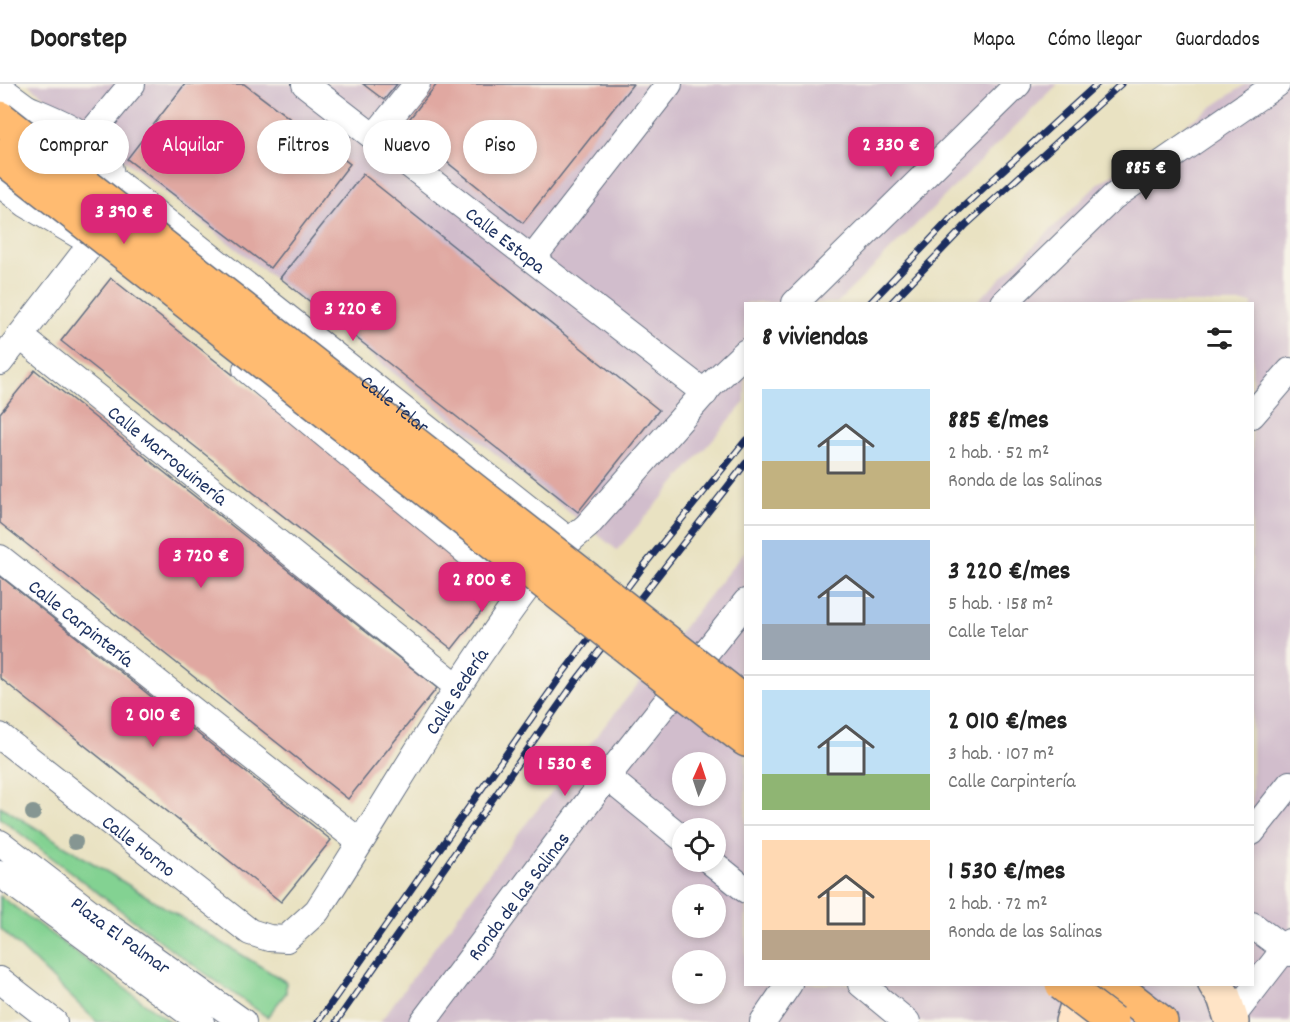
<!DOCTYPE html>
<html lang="es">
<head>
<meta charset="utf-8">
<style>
	body { margin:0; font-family:Dekko,sans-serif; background:#f6f6f6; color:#222; height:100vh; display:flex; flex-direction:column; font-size:22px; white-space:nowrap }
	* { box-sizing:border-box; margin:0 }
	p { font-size:20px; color:#767676 }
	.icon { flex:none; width:33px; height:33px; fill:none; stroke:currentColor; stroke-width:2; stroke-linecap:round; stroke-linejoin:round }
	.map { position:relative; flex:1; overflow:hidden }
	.details { position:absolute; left:744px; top:218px; width:510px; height:684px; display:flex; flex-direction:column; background:#fff; border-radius:0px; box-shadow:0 3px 9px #0003 }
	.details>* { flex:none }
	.banner { position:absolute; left:18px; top:36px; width:570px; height:54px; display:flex; gap:12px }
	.needle { width:39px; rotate:3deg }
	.buttons { position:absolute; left:672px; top:668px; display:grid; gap:12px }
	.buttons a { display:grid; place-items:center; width:54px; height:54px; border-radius:50%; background:#fff; box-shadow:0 3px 9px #0003; font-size:30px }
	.price { position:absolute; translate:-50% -51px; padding:0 14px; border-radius:12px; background:#db2777; color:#fff; font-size:20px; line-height:39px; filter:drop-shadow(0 2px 3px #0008) }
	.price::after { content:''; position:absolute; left:50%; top:36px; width:18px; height:14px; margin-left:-9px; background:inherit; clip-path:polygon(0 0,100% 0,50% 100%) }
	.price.selected { background:#222; color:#fff }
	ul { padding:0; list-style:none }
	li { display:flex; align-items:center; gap:18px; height:150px; padding:0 18px }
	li+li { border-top:2px solid #e0e0e0 }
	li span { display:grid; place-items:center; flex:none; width:168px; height:120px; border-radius:0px; color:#555 }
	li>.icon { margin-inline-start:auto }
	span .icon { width:72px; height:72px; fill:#fffc; stroke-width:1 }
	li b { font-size:26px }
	h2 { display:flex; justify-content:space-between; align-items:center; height:72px; padding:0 18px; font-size:26px }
	.tag { padding:0 21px; border-radius:27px; background:#fff; box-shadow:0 3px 9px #0003; font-size:21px; line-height:54px }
	.tag.selected { background:#db2777; color:#fff }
	header { display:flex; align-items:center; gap:36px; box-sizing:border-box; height:84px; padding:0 30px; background:#fff; border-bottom:2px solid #e0e0e0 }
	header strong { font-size:28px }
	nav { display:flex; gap:33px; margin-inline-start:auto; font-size:21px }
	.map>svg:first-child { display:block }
	.industrial { fill:#d1bdcc; fill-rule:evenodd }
	.green { fill:#83d292; stroke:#4f8078; stroke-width:1.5 }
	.building { fill:#e0a8a1 }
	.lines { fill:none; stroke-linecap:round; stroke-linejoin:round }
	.street-casing { stroke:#636e81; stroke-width:28 }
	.secondary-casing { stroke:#636e81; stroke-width:36 }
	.highway-casing { stroke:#636e81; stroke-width:36 }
	.street { stroke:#fff; stroke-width:26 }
	.secondary { stroke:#ffe4c6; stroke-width:33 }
	.highway { stroke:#ffbb71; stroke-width:33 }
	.rail-casing { stroke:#1b2f5e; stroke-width:7 }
	.rail { stroke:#f7f3e8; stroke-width:4.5; stroke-dasharray:14; stroke-linecap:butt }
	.highway-bridge-casing { stroke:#636e81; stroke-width:36; stroke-linecap:butt }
	.highway-bridge { stroke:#ffbb71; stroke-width:33 }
	.tree { fill:#869692 }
	.labels { text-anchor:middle; stroke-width:5; stroke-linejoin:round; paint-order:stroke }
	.street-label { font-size:20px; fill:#1b2f5e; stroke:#f7f3e8 }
</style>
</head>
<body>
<header>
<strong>Doorstep</strong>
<nav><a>Mapa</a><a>Cómo llegar</a><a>Guardados</a></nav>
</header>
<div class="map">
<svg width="1290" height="938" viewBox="0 0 1290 938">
	<rect width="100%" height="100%" fill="#f7f3e8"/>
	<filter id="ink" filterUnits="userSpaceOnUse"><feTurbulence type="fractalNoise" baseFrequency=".0167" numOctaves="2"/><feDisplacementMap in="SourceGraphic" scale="12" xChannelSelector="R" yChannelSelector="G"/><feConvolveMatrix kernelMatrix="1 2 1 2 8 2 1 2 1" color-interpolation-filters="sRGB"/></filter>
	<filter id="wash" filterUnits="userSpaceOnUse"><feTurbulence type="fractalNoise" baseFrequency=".008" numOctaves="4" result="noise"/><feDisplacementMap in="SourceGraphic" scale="24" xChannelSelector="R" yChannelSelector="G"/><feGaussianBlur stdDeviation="1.35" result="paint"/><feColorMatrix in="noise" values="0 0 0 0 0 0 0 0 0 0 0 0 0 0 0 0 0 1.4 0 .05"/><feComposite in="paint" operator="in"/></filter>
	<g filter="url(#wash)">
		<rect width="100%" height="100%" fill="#e9e2c2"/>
		<!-- industrial -->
		<path class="industrial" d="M28 0H1058L837 219H746L745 318 617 466Z
			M1246 0H1290V938H380L517 751 745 467 746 900H1252V219H975L1098 100ZM682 678H716V711H682ZM682 744H716V777H682ZM682 810H716V843H682ZM682 876H716V909H682Z"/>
		<!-- green -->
		<path class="green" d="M0 722 286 898V909L267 933 175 868 0 734Z
			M0 812 170 938H97L0 844Z"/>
		<g id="blocks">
			<!-- building -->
			<path class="building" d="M185 0H244L350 80 270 184 127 75Z
				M363 0H397L384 16Z
				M437 0H633L523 139 403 43Z
				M363 90 659 326 578 428 280 194Z
				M111 194 501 503 452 565 61 257Z
				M35 286 437 604 348 715 0 439V329Z
				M0 492 331 756 281 818 0 594Z"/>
		</g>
	</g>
	<g filter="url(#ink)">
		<use href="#blocks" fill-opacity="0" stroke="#636e81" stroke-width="1.5"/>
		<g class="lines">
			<defs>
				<g id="street">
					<path id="s1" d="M305 0 705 309"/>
					<path d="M0 4 27 24"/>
					<path d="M0 45 27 24C58 37 94 49 109 82 112 89 111 102 112 110"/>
					<path d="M374 53 417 0"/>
					<path d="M87 54 132 0"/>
					<path id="s2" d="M111 94 568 456"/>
					<path d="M0 100 26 120 92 159 94 158"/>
					<path d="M532 175 669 0"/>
					<path d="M795 219 1018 0"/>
					<path d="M1004 219 1113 113 1277 0"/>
					<path id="s3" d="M20 252 458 603"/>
					<path d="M0 278 92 159"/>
					<path d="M246 285 520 512"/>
					<path d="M1252 331 1290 287"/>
					<path id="s4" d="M0 474 360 758"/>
					<path id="s5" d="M0 652 250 848 269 854 286 855 317 827C372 742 423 654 480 570 511 525 543 476 587 442L712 300 746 268"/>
					<path d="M607 693 682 754"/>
					<path d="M1252 748 1290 700"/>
					<path id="s6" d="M0 759 112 845 243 938"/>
					<path d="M710 777 746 806"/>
					<path d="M0 790 201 938"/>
					<path d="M1252 841 1290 869"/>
					<path d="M0 896 54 938"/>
					<path d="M861 900 907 938"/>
					<path d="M1232 933 1290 858"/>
					<path id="s7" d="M423 938 607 693 746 518"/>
					<path d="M763 938 789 900"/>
				</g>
				<path id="secondary" d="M1215 900 1224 913 1232 938
					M1072 938 1079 915 1090 900"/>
				<path id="highway" d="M725 640 746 656
					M1112 900 1161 938"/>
			</defs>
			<!-- street casing -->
			<use href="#street" class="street-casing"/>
			<!-- secondary casing -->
			<use href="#secondary" class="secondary-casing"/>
			<!-- highway casing -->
			<use href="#highway" class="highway-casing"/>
			<!-- street -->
			<use href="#street" class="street"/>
			<!-- secondary -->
			<use href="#secondary" class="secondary"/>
			<!-- highway -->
			<use href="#highway" class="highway"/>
			<defs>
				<path id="rail" d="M870 219 954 131 1097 0
					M891 219 965 142 1121 0
					M318 938 563 589 642 484 746 356
					M336 938 575 598 746 379"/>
			</defs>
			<!-- rail casing -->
			<use href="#rail" class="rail-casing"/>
			<!-- rail -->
			<use href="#rail" class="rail"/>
			<defs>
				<path id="highway-bridge" d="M0 34 744 618
					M0 72 725 640
					M1062 900 1112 938"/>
			</defs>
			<!-- highway-bridge casing -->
			<use href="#highway-bridge" class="highway-bridge-casing"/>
			<!-- highway-bridge -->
			<use href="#highway-bridge" class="highway-bridge"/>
		</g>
		<!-- trees -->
		<g class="tree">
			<circle cx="33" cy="729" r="8"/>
			<circle cx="75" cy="758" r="8"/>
		</g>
	</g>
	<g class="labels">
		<!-- street labels -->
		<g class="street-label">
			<text dy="7" stroke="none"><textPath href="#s1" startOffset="254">Calle Estopa</textPath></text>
			<text dy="7" stroke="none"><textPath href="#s2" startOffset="363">Calle Telar</textPath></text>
			<text dy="7" stroke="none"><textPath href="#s3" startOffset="190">Calle Marroquinería</textPath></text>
			<text dy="7" stroke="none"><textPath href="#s4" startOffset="104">Calle Carpintería</textPath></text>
			<text dy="7" stroke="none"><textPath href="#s5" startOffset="657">Calle Sedería</textPath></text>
			<text dy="7" stroke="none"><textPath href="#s5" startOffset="177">Calle Horno</textPath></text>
			<text dy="7" stroke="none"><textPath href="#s7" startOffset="158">Ronda de las Salinas</textPath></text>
			<text dy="7" stroke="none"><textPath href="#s6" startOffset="152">Plaza El Palmar</textPath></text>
		</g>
	</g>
</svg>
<div class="buttons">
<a><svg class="needle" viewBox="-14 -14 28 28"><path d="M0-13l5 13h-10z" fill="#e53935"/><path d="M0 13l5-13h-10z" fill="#767676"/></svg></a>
<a><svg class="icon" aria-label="locate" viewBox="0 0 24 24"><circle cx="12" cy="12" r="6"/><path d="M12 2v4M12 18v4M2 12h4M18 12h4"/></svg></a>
<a>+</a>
<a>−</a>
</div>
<b class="price" style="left:891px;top:94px">2 330 €</b>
<b class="price selected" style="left:1146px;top:117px">885 €</b>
<b class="price" style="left:124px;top:161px">3 390 €</b>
<b class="price" style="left:353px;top:258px">3 220 €</b>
<b class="price" style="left:201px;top:505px">3 720 €</b>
<b class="price" style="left:482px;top:529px">2 800 €</b>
<b class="price" style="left:153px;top:664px">2 010 €</b>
<b class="price" style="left:565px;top:713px">1 530 €</b>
<div class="banner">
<a class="tag">Comprar</a>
<a class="tag selected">Alquilar</a>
<a class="tag">Filtros</a>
<a class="tag">Nuevo</a>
<a class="tag">Piso</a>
</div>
<section class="details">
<h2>8 viviendas<svg class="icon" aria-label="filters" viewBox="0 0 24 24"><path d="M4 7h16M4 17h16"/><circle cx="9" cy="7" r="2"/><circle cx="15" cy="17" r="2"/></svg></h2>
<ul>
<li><span style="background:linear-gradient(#bfe0f5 60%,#c2b280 0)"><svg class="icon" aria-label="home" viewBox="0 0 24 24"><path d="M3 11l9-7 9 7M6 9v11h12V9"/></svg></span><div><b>885 €/mes</b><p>2 hab. · 52 m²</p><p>Ronda de las Salinas</p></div></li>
<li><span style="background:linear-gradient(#a9c7e8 70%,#9aa5b1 0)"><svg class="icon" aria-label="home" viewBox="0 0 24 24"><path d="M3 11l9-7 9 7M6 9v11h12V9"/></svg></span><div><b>3 220 €/mes</b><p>5 hab. · 158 m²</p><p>Calle Telar</p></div></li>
<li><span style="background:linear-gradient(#bfe0f5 70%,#8fb573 0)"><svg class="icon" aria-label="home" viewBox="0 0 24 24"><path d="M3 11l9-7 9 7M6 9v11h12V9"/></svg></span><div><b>2 010 €/mes</b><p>3 hab. · 107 m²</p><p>Calle Carpintería</p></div></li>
<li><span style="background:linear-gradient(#ffd9b3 75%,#b9a48a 0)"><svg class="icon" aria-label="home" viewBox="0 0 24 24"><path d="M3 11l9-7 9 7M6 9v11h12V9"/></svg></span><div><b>1 530 €/mes</b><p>2 hab. · 72 m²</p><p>Ronda de las Salinas</p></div></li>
</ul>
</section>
</div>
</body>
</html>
